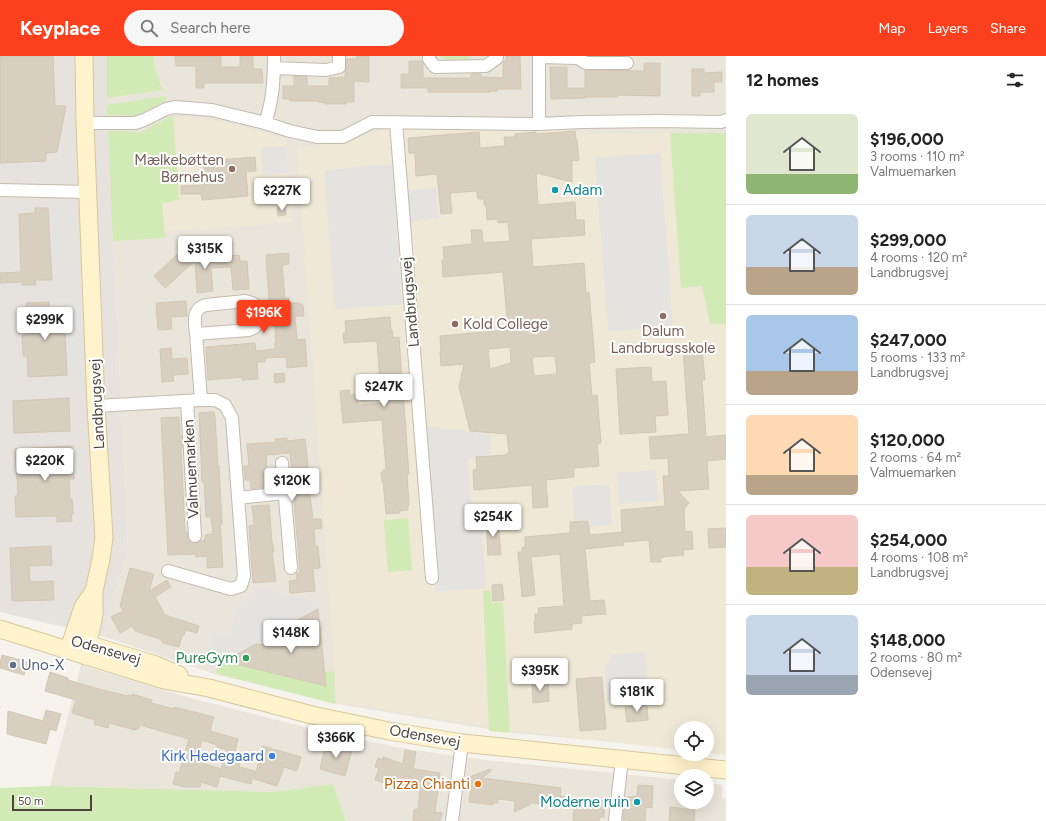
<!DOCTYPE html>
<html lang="en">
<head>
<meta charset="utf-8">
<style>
	body { margin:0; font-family:Figtree,sans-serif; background:#f6f6f6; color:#222; height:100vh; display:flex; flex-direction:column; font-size:15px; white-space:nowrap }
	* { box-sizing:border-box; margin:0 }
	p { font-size:13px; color:#767676 }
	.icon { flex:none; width:22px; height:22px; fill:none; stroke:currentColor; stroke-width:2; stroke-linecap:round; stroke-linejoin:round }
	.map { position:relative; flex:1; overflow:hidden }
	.sheet { display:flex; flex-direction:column; background:#fff; width:320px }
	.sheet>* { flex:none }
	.tools { position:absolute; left:674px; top:665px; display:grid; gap:8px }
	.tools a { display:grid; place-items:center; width:40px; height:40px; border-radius:50%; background:#fff; box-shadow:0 4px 16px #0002; font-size:20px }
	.scale { position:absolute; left:12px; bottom:10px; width:80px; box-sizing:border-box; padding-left:4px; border:2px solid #4b4439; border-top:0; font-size:11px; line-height:14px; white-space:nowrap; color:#4b4439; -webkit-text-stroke:3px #fff; paint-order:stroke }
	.price { position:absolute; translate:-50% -34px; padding:0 9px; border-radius:4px; background:#fff; color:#222; font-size:13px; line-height:26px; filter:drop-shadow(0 1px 2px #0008) }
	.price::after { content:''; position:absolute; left:50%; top:24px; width:12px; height:9px; margin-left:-6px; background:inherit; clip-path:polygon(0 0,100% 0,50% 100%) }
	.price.on { background:#fc3f1d; color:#fff }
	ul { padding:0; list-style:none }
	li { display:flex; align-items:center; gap:12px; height:100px; padding:0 20px }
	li+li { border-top:1px solid #e0e0e0 }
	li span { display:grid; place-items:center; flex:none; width:112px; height:80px; border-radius:6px; color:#555 }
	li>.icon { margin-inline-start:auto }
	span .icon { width:48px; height:48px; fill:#fffc; stroke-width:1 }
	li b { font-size:17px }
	h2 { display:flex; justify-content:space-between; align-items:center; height:48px; padding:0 20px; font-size:17px }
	header { display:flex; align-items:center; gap:24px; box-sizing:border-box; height:56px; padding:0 20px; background:#fc3f1d; color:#fff }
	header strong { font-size:19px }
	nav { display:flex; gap:22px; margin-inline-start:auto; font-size:14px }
	.search { width:280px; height:36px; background:#f6f6f6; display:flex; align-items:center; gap:10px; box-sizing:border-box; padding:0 14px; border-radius:22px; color:#767676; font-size:15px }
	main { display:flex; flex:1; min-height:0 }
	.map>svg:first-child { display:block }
	.residential { fill:#eae5da }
	.industrial { fill:#e6e2dd }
	.education { fill:#efe8d6 }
	.green { fill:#d2eab5 }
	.parking { fill:#e5e3e0 }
	.building { fill:#d8cfc1; stroke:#d3c7b4; fill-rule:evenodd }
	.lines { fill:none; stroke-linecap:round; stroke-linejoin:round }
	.street-casing { stroke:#c2bbae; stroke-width:14 }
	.secondary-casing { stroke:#d6c79b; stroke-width:19 }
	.street { stroke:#fff; stroke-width:12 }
	.secondary { stroke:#fff3cd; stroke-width:17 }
	.education-dot { fill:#8d6e63; stroke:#fff; stroke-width:1.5 }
	.culture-dot { fill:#0f9aa8; stroke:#fff; stroke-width:1.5 }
	.leisure-dot { fill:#2e9e5b; stroke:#fff; stroke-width:1.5 }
	.service-dot { fill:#5c6f8a; stroke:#fff; stroke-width:1.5 }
	.shop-dot { fill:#3f7fe0; stroke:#fff; stroke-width:1.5 }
	.food-dot { fill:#e8710a; stroke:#fff; stroke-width:1.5 }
	.labels { text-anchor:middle; stroke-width:4; stroke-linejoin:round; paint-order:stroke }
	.education-label { font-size:15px; fill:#785e54; stroke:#fff; text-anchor:end }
	.culture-label { font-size:15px; fill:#0d838f; stroke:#fff; text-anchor:start }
	.street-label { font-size:15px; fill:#4b4439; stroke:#fff }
	.leisure-label { font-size:15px; fill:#27864d; stroke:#fff; text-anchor:end }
	.service-label { font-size:15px; fill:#4e5e75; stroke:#fff; text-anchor:start }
	.shop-label { font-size:15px; fill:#366cbe; stroke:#fff; text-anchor:end }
	.food-label { font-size:15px; fill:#c56008; stroke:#fff; text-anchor:end }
</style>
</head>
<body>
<header>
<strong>Keyplace</strong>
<div class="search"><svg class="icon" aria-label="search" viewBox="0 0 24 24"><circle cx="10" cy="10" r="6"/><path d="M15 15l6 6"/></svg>Search here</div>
<nav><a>Map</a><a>Layers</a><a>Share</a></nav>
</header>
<main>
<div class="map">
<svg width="726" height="765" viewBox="0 0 726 765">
	<rect width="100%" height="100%" fill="#f6f3ec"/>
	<!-- residential -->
	<path class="residential" d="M107 0H726V696L707 672H681V692L512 677 338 648 214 618 102 580 128 494 107 49Z
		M81 609 187 641 312 673 396 691 467 702 681 724V746H707V727L722 729V742L726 744V765H346L333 728 273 736 50 730Z"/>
	<!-- industrial -->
	<path class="industrial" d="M0 0H107V49L128 494 102 580 0 556Z"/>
	<!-- education -->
	<path class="education" d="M173 61 206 63 234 69 286 83 292 166 165 176 162 147 179 143Z
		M386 72 568 73 587 78 726 77V699L707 697V672H681V694L517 675 337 646 297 93 349 85Z"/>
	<!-- green -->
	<path class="green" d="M107 0H154V8L162 34 107 42Z
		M440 0H469V6L443 3Z
		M165 40 167 44 136 60 107 59V49Z
		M173 59 179 143 162 148 165 182 113 185 108 75 141 76Z
		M670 77H726V268H710L702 230 681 232Z
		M408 462 412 514 388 516 384 464Z
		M483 535H491L492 547 503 546 510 677 489 675Z
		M219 604 325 630V616L334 615 335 648 216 617Z
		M333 728 346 765H0V732L50 730 273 736Z"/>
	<!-- parking -->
	<path class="parking" d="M286 90 288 117 263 119 261 92Z
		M660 97 673 270 608 275 595 102Z
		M392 108 402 248 335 253 324 114Z
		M436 132 439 162 409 166 407 135Z
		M75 157 78 222 53 224 50 158Z
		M81 249 85 334 69 335 65 250Z
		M424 370 490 378 491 399 467 402 472 453H481L486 532 435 536Z
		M656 414 658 445 619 448 617 417Z
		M609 428 612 469 590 471 589 464 575 465 572 431Z
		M254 530 318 547V553L224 605 206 600 213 576 229 580 238 548 242 549V546L253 538Z
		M645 596 649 637 635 644 607 646 605 614 611 599Z"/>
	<!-- building -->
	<path class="building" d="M0 0H53L55 50H66L57 96 46 97V105L0 107Z
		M175 0H221V11H240V0H253V13H262L263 27H204V32H196V10H176Z
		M357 0H369V26L354 25V46H346V48H325V47L318 46V45H290V43H283V30H294V20L307 21V30H329V22L345 21 346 3H357Z
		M506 0H520L521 33H497V35H490V36H428V32H401V18H409V5H422L423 8V22H471V18H481V21L503 22V6L504 5H506Z
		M644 7H660V40L617 39V41H585V42L551 43 550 11H567V32H585V14L644 15Z
		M692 13H704V17L722 16V26H714V36H700V40H692Z
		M575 75 576 84H577L579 104 572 105V126L536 117 538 149 575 146 576 164H584L585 179 531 183 533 211 584 207 586 237 589 236 595 306 589 307 592 340 597 339 601 387 597 388 599 410 574 412V421L546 424 548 451 533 452 532 429 474 434 473 414 477 413 476 401 506 399V398L509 397 507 378 470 375 459 331 464 308 441 310 440 296H441L440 280 508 274 503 216 443 221 442 204H444L443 191 472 188 471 174H482L483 187 510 185 508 166 498 167 497 163 487 164 486 149H484V143H478L477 135 450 137 452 157 441 158 437 118 416 120 415 97H409L408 82 479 76 480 92 505 90 504 81H515V78L536 76V78ZM510 291 511 307 490 313 488 293ZM555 300 557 318 534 320 532 301Z
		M255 101 256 115 246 116 248 140 202 144 201 138H181V130L204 129 203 105Z
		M285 151 286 159 278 160 277 152Z
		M35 152H48L52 224H35L36 229H22V226L0 227V217L21 216 19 158 35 157Z
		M196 195V202L239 199 240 205H247L249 233 233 234 231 211 211 212 213 235 197 237 195 205 165 232 154 220 180 196Z
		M289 197V208L282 209 285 242H289V247H300L301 249H303L304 260H295L297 284 305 283 307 310 287 312 286 301 265 302V306H257L258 323 242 324V321L208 324 206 291 255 287 256 295 275 293V286H276L274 259 268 260 267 244H269L266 199Z
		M186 245 187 260 171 261 172 273 158 274 156 247Z
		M49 246 50 257 64 256 67 319 28 321 27 300H23L22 280 26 279 25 259 27 258 26 247Z
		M390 261 391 274H392L393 282 399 281 409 418H407L409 449H408V454L399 455 400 457 386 458 383 425H382L381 416H383V414H386L382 364 343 367 340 335 350 334V339L357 338 358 349 384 347 382 325H380L377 285 344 287 343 277H346L345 265Z
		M171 292 172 303 187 302 188 318 173 319 174 325 162 326 160 293Z
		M702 292 705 324H702L706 381 726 379V403L707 405 709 433 678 435 689 447 684 453 685 476 692 475 693 493 683 494 684 499 662 501V502H660L661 506H651L649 484 623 486 624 489 585 493 590 545 604 544 606 558 581 560 582 567 572 568V573L535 577 534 566H535V558H539L538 552 564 550 560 498 531 501 535 539 522 541 518 496H522V492L525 491V481L570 477V466L588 465 590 479 622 476 621 454 665 450 663 420H669L668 402 651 403 649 381 689 378 683 293Z
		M651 311 652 326 666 325 668 359 655 360 656 376 620 378 616 313Z
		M284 317 285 326 275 327 274 318Z
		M69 342 70 375 14 377 13 345Z
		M210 356H214L215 361 218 410H219L222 468H220L223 511 207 512V500L196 501V498L168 499 161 362 179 361 180 380H182V392H181L185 476H187L188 485 196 487 201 485 205 484V479L213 478 211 461H206L204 426H202L199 357Z
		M287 382V385L305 383 309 419 312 418 313 436H311L310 439 313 463H321L322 472 314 473 315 490H318L320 512 313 513 315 535 290 537 289 525 297 524 296 517H300L290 397 266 399 268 431 251 433 250 424H245L244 410H249L247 388 276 386 275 383Z
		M72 390 74 423H69L70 443H72L73 458H71L72 465 57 466V460L16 461 15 440 18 439 15 393Z
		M269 449 272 486 273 488 274 496H272L276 525 253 527 249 470 254 469 252 450Z
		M498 464 501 499H488L486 465Z
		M726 472V491L709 492 708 473Z
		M51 490 52 509 29 510 30 526 53 525 54 544 12 545 10 492Z
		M130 512 154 518 149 535 167 524 171 531 155 541 165 559 199 570 197 577 185 574 184 579H182L179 591 163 587 160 583 135 575 132 570 120 577 111 561 123 555 120 550Z
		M502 528 504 544 493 545 492 529Z
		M318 553 326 630 224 605 256 588 263 589V587L291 590 292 581 297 580 296 565Z
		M2 599 28 606 24 619 0 612V607Z
		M521 603H530V612H521Z
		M50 616 68 622V624L95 632 127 640 128 639 132 640V638L152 644 151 647 174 653V651L214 661 210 675 238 683 235 695 243 697 239 711 255 715 251 728 220 720 217 731 201 726 200 731H185L173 728 176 716 179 717 189 683 140 669 138 674 135 673V674L109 667 108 672 94 668 95 664 72 657 76 644 45 635ZM202 684 217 689V691L227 694 221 713 196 705Z
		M602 621 606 673 580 675 576 623Z
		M548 625 549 645 533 647 532 626Z
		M647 649 648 664 627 666 625 651Z
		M46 654 61 658 56 675 50 673 46 688 7 678 8 655 43 665Z
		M326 687 352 694 345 720 320 713Z
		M263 690 301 701 297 715 284 711 277 730 254 723Z
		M405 694 416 696 413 713 440 717 435 756 442 757 440 765H413L414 753 418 754 420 733 390 729 375 724 379 712 375 711 378 702 382 704 383 701 403 708Z
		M490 713 491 715 482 722 561 732 560 740 605 745 604 761H600L599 765H573L574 752 533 747H531L529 749 514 756 515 745 498 743V747H493V749L469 746 471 732 466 728 467 722Z
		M638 729 653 730 652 752 646 751 645 765H629V764H623L625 741 637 740Z
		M670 751 695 754 694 765H669Z"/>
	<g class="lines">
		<defs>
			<path id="street" d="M429 0V3L435 11 486 10 497 2V0
				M539 0V68
				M539 1 578 2 586 7H627
				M274 12 326 14 339 11V0
				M396 66 432 522
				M85 67H135L144 64 166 53 175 51 212 54 265 67 290 75 317 81H343L372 66 539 68 582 66 660 65 721 66 726 64
				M265 67C273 45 274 23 274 0
				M0 134 88 136
				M196 278C195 266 191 253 206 249L245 245 252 247 257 250C260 262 262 269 249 274L196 278 201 344
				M187 345 195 480
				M96 350 201 344H215L225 349 232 362 244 520 241 530 231 533 168 515
				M282 407 291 512
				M238 442 285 437
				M452 765 462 687
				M615 765 622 703"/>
			<path id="secondary" d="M84 0 85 67 96 350 104 481 101 503 94 535V559L85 600
				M0 573 164 624 209 632 312 659 389 675 462 687 726 714
				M77 585 156 609 179 619
				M67 594 72 584 83 551 94 535"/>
		</defs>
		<!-- street casing -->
		<use href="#street" class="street-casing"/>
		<!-- secondary casing -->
		<use href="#secondary" class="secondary-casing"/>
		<!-- street -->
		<use href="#street" class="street"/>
		<!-- secondary -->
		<use href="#secondary" class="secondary"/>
	</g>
	<!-- markers -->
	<g class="education-dot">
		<circle cx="232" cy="113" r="4"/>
		<circle cx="663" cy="260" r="4"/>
		<circle cx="455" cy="268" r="4"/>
	</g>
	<g class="culture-dot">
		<circle cx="555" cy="134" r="4"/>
		<circle cx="637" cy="746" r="4"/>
	</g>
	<circle class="leisure-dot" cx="246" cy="602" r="4"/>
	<circle class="service-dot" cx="13" cy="609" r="4"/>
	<circle class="shop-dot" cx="272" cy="700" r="4"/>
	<circle class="food-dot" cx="478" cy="728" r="4"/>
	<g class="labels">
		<!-- education labels -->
		<g class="education-label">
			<text x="224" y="109">Mælkebøtten<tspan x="224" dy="17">Børnehus</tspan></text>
			<text x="463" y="273" text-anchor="start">Kold College</text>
			<text x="663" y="280" text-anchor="middle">Dalum<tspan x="663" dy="17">Landbrugsskole</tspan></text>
		</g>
		<!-- culture labels -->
		<g class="culture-label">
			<text x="563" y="139">Adam</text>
			<text x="629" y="751" text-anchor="end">Moderne ruin</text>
		</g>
		<!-- street labels -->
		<g class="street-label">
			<text transform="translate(410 246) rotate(-95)" y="5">Landbrugsvej</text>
			<text transform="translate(97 348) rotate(-93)" y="5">Landbrugsvej</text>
			<text transform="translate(191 413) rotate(-93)" y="5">Valmuemarken</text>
			<text transform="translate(106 594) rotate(16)" y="5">Odensevej</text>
			<text transform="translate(425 680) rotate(10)" y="5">Odensevej</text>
		</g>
		<!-- leisure labels -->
		<g class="leisure-label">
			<text x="238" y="607">PureGym</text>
		</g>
		<!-- service labels -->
		<g class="service-label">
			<text x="21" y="614">Uno-X</text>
		</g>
		<!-- shop labels -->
		<g class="shop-label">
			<text x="264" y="705">Kirk Hedegaard</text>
		</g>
		<!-- food labels -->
		<g class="food-label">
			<text x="470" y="733">Pizza Chianti</text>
		</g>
	</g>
</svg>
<div class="tools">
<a><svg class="icon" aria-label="locate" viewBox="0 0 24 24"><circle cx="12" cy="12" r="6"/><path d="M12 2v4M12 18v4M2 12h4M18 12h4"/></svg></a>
<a><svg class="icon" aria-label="layers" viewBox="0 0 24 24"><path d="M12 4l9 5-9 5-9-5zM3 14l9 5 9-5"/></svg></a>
</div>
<div class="scale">50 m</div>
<b class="price" style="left:282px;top:156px">$227K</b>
<b class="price" style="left:205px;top:214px">$315K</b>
<b class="price on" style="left:264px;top:278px">$196K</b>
<b class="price" style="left:45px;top:285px">$299K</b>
<b class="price" style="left:384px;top:352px">$247K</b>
<b class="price" style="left:45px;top:426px">$220K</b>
<b class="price" style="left:292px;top:446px">$120K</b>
<b class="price" style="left:493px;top:482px">$254K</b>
<b class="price" style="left:291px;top:598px">$148K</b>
<b class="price" style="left:540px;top:636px">$395K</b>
<b class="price" style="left:637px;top:657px">$181K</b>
<b class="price" style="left:336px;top:703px">$366K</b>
</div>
<section class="sheet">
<h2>12 homes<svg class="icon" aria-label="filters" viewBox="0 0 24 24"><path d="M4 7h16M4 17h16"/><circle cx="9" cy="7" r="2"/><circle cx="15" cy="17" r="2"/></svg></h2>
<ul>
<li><span style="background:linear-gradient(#dfe7d0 75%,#8fb573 0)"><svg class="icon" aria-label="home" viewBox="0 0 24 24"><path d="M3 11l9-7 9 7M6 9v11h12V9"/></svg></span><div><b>$196,000</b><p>3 rooms · 110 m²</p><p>Valmuemarken</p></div></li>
<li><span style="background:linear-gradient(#c9d6e8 65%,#b9a48a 0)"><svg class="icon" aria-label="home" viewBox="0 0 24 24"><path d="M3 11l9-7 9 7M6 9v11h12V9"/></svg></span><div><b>$299,000</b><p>4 rooms · 120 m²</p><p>Landbrugsvej</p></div></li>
<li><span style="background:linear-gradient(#a9c7e8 70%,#b9a48a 0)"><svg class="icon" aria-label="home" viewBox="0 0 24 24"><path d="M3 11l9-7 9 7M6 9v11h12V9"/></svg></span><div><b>$247,000</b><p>5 rooms · 133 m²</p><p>Landbrugsvej</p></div></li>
<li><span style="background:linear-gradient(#ffd9b3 75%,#b9a48a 0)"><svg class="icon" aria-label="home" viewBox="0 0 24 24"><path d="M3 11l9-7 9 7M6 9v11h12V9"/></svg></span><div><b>$120,000</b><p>2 rooms · 64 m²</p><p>Valmuemarken</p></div></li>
<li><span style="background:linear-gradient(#f6c9c9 65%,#c2b280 0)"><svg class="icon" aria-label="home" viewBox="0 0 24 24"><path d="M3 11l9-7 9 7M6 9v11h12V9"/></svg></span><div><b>$254,000</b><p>4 rooms · 108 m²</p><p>Landbrugsvej</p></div></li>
<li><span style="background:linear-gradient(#c9d6e8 75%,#9aa5b1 0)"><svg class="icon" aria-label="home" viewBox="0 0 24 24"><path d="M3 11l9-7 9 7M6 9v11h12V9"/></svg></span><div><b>$148,000</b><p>2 rooms · 80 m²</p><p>Odensevej</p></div></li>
</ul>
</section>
</main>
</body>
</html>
